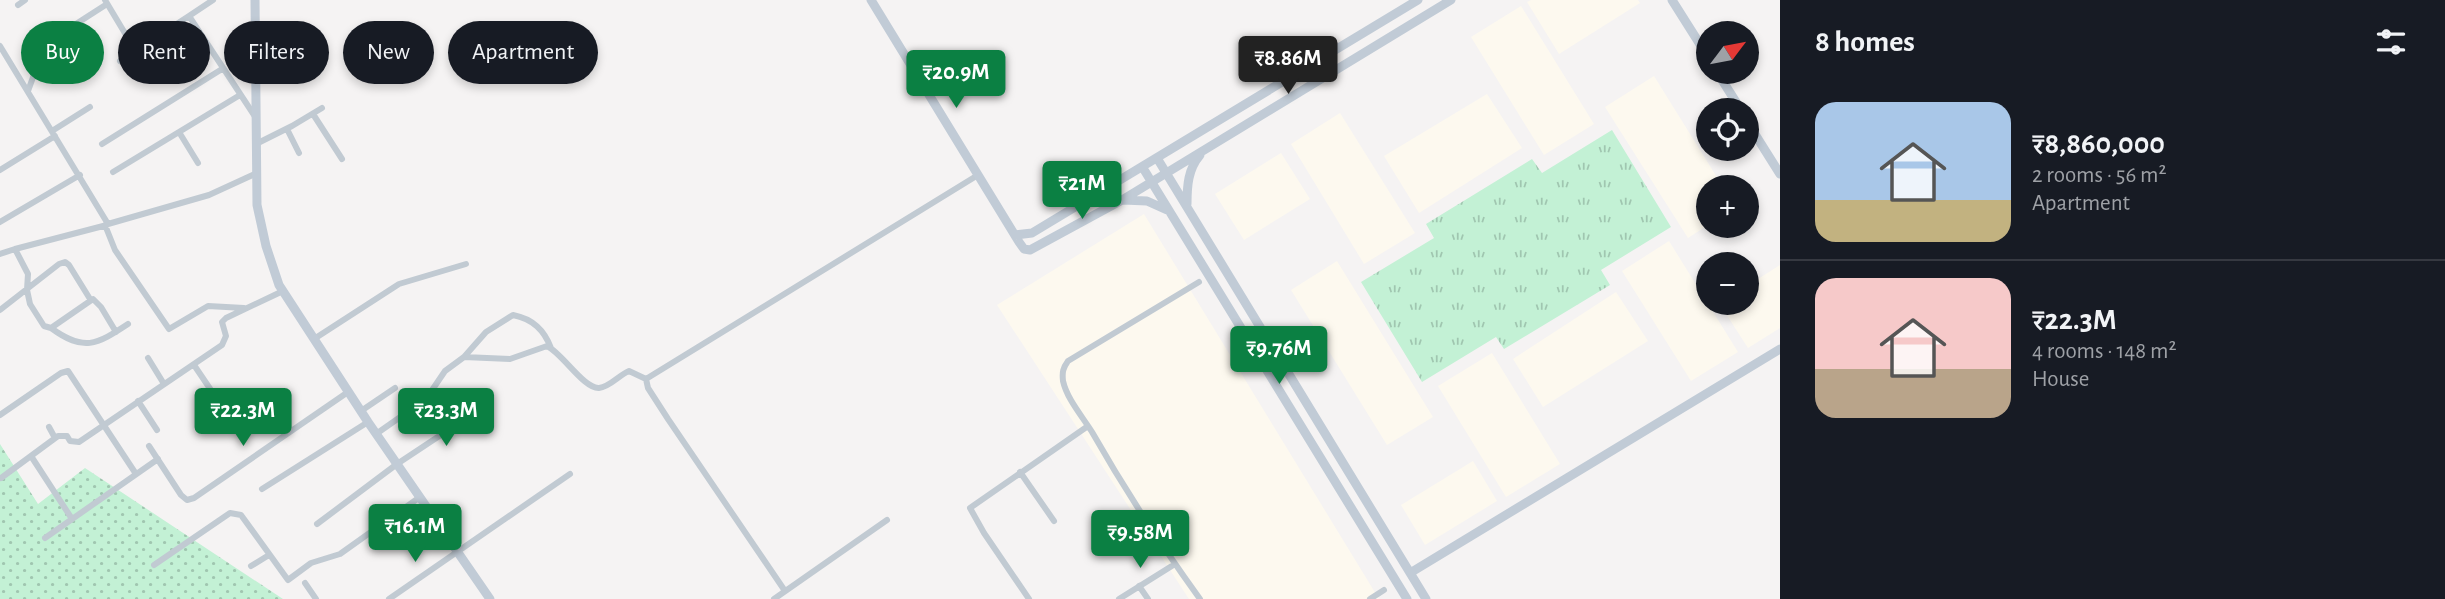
<!DOCTYPE html>
<html lang="en">
<head>
<meta charset="utf-8">
<style>
	body { margin:0; font-family:"Alegreya Sans",sans-serif; background:#20242c; color:#f1f3f6; height:100vh; display:flex; flex-direction:column; font-size:26px; white-space:nowrap }
	* { box-sizing:border-box; margin:0 }
	p { font-size:23px; color:#9ea1a6 }
	.icon { flex:none; width:38px; height:38px; fill:none; stroke:currentColor; stroke-width:2; stroke-linecap:round; stroke-linejoin:round }
	.map { position:relative; flex:1; overflow:hidden }
	.drawer { display:flex; flex-direction:column; background:#171b24; width:665px }
	.drawer>* { flex:none }
	.banner { position:absolute; left:21px; top:21px; width:665px; height:63px; display:flex; gap:14px }
	.needle { width:46px; rotate:58deg }
	.buttons { position:absolute; left:1696px; top:21px; display:grid; gap:14px }
	.buttons a { display:grid; place-items:center; width:63px; height:63px; border-radius:50%; background:#171b24; box-shadow:0 4px 10px #0003; font-size:35px }
	.price { position:absolute; translate:-50% -60px; padding:0 16px; border-radius:7px; background:#0b8043; color:#fff; font-size:23px; line-height:46px; filter:drop-shadow(0 2px 4px #0008) }
	.price::after { content:''; position:absolute; left:50%; top:42px; width:21px; height:16px; margin-left:-10px; background:inherit; clip-path:polygon(0 0,100% 0,50% 100%) }
	.price.current { background:#222; color:#fff }
	ul { padding:0; list-style:none }
	li { display:flex; align-items:center; gap:21px; height:175px; padding:0 35px }
	li+li { border-top:2px solid #363941 }
	li span { display:grid; place-items:center; flex:none; width:196px; height:140px; border-radius:21px; color:#555 }
	li>.icon { margin-inline-start:auto }
	span .icon { width:84px; height:84px; fill:#fffc; stroke-width:1 }
	li b { font-size:30px }
	h2 { display:flex; justify-content:space-between; align-items:center; height:84px; padding:0 35px; font-size:30px }
	.tag { padding:0 24px; border-radius:32px; background:#171b24; box-shadow:0 4px 10px #0003; font-size:24px; line-height:63px }
	.tag.current { background:#0b8043; color:#fff }
	main { display:flex; flex:1; min-height:0 }
	.map>svg:first-child { display:block }
	.commercial { fill:#fdf9ef }
	.grass { fill:url(#grass-dots) }
	.park { fill:url(#park-tufts) }
	.lines { fill:none; stroke-linecap:round; stroke-linejoin:round }
	.street { stroke:#c1cad2; stroke-width:6 }
	.secondary { stroke:#c1cbd6; stroke-width:9 }
</style>
</head>
<body>
<main>
<div class="map">
<svg width="1780" height="599" viewBox="0 0 1780 599">
	<defs>
		<pattern id="grass-dots" width="8" height="8" patternUnits="userSpaceOnUse" patternTransform="scale(1.75)"><rect width="8" height="8" fill="#c3f1d5"/><path d="M2 2h.1M6 6h.1" fill="none" stroke="#a0c6b0" stroke-width="1.8" stroke-linecap="round"/></pattern>
		<pattern id="park-tufts" width="24" height="20" patternUnits="userSpaceOnUse" patternTransform="scale(1.75)"><rect width="24" height="20" fill="#c3f1d5"/><path d="M3 7l-1-3M5 7V3M7 7l1-3M15 17l-1-3M17 17v-4M19 17l1-3" fill="none" stroke="#a0c6b0"/></pattern>
	</defs>
	<rect width="100%" height="100%" fill="#f5f3f3"/>
	<!-- commercial -->
	<path class="commercial" d="M1531 0H1638L1640 3 1559 54 1527 2Z
		M1521 6 1594 124 1544 155 1471 37Z
		M1654 76 1723 187H1708V225L1688 238 1605 107Z
		M1487 94 1522 148 1419 213 1384 156Z
		M1340 113 1415 233 1364 264 1291 144Z
		M1281 153 1310 199 1244 240 1215 194Z
		M1144 214 1379 599H1189L997 305Z
		M1669 241 1738 352 1691 381 1622 271Z
		M1337 261 1433 417 1387 445 1291 290Z
		M1780 265V328L1748 348 1719 303H1746L1747 286Z
		M1616 292 1648 341 1543 407 1513 359Z
		M1492 353 1560 464 1506 497 1438 386Z
		M1473 461 1497 501 1425 545 1401 505Z"/>
	<!-- grass -->
	<path class="grass" d="M0 444 38 504 85 468 283 599H0Z"/>
	<!-- park -->
	<path class="park" d="M1612 130 1671 227 1601 270 1610 285 1504 349 1496 337 1422 382 1361 282 1434 238 1426 224 1532 159 1542 173Z"/>
	<g class="lines">
		<!-- street -->
		<path class="street" d="M105 0 135 50
			M213 0 189 16 256 118
			M18 5 25 0
			M147 43 163 68
			M0 46 108 224 209 195 257 173
			M120 61 189 16
			M28 91 36 69 35 52 37 49 107 4
			M313 114 342 159
			M287 129 299 153
			M52 131 90 107
			M179 132 198 163
			M102 144 222 69
			M256 144 292 126 322 108
			M0 170 55 136
			M113 172 240 95
			M0 222 80 175
			M105 225 115 250 169 329 208 306 244 308
			M15 249 107 225
			M0 254 15 249 28 274 27 290 30 304 44 326 51 328 93 299 101 307 116 332
			M1199 282 1068 361C1063 368 1062 372 1063 381 1067 399 1082 416 1092 432 1125 490 1161 545 1200 599
			M0 310 59 264 65 262 69 265 90 299
			M51 328C84 352 96 345 128 324
			M314 339 399 284 466 264
			M464 357 486 332 513 315C533 319 544 330 551 348
			M148 358 164 384
			M194 365 217 399
			M138 401 157 430
			M361 411 395 388
			M0 415 61 373 68 371 136 474
			M49 427 55 438
			M376 434 426 399 445 371 464 357 510 359 547 346C562 353 584 389 599 388 610 387 619 375 629 371L646 379
			M149 446 181 495 187 500 194 498 348 392
			M31 456 72 519
			M1020 472 1054 521
			M1 478 58 436H67L70 441 79 442 222 345 226 336 222 322 226 318 283 291
			M262 489 368 422
			M317 524 397 464 480 409
			M45 538 158 459
			M154 565 230 513 241 515 288 580 311 563 340 554 420 497
			M251 566 269 555
			M305 583 316 599
			M1139 586 1148 599
			M785 591 668 419 648 388 646 379 978 175
			M389 599 570 474
			M774 599 887 520
			M1029 599 984 533 970 508 1088 426
			M1119 599 1175 564
			M1370 599 1384 590"/>
		<!-- secondary -->
		<path class="secondary" d="M255 0 257 205 266 246 279 285 368 422 490 599
			M871 0 1019 242 1024 249 1030 250 1122 200 1451 0
			M1672 0 1708 57
			M1717 72 1741 110
			M1746 120 1780 174
			M1157 158 1426 599
			M1143 168 1407 599
			M1123 200 1147 201 1167 210
			M1187 204C1187 186 1188 169 1200 155
			M1015 235 1032 233 1418 0
			M1410 573 1780 349"/>
	</g>
</svg>
<div class="buttons">
<a><svg class="needle" viewBox="-14 -14 28 28"><path d="M0-13l5 13h-10z" fill="#e53935"/><path d="M0 13l5-13h-10z" fill="#9ea1a6"/></svg></a>
<a><svg class="icon" aria-label="locate" viewBox="0 0 24 24"><circle cx="12" cy="12" r="6"/><path d="M12 2v4M12 18v4M2 12h4M18 12h4"/></svg></a>
<a>+</a>
<a>−</a>
</div>
<b class="price current" style="left:1288px;top:96px">₹8.86M</b>
<b class="price" style="left:956px;top:110px">₹20.9M</b>
<b class="price" style="left:1082px;top:221px">₹21M</b>
<b class="price" style="left:1279px;top:386px">₹9.76M</b>
<b class="price" style="left:243px;top:448px">₹22.3M</b>
<b class="price" style="left:446px;top:448px">₹23.3M</b>
<b class="price" style="left:415px;top:564px">₹16.1M</b>
<b class="price" style="left:1140px;top:570px">₹9.58M</b>
<div class="banner">
<a class="tag current">Buy</a>
<a class="tag">Rent</a>
<a class="tag">Filters</a>
<a class="tag">New</a>
<a class="tag">Apartment</a>
</div>
</div>
<section class="drawer">
<h2>8 homes<svg class="icon" aria-label="filters" viewBox="0 0 24 24"><path d="M4 7h16M4 17h16"/><circle cx="9" cy="7" r="2"/><circle cx="15" cy="17" r="2"/></svg></h2>
<ul>
<li><span style="background:linear-gradient(#a9c7e8 70%,#c2b280 0)"><svg class="icon" aria-label="home" viewBox="0 0 24 24"><path d="M3 11l9-7 9 7M6 9v11h12V9"/></svg></span><div><b>₹8,860,000</b><p>2 rooms · 56 m²</p><p>Apartment</p></div></li>
<li><span style="background:linear-gradient(#f6c9c9 65%,#b9a48a 0)"><svg class="icon" aria-label="home" viewBox="0 0 24 24"><path d="M3 11l9-7 9 7M6 9v11h12V9"/></svg></span><div><b>₹22.3M</b><p>4 rooms · 148 m²</p><p>House</p></div></li>
</ul>
</section>
</main>
</body>
</html>
